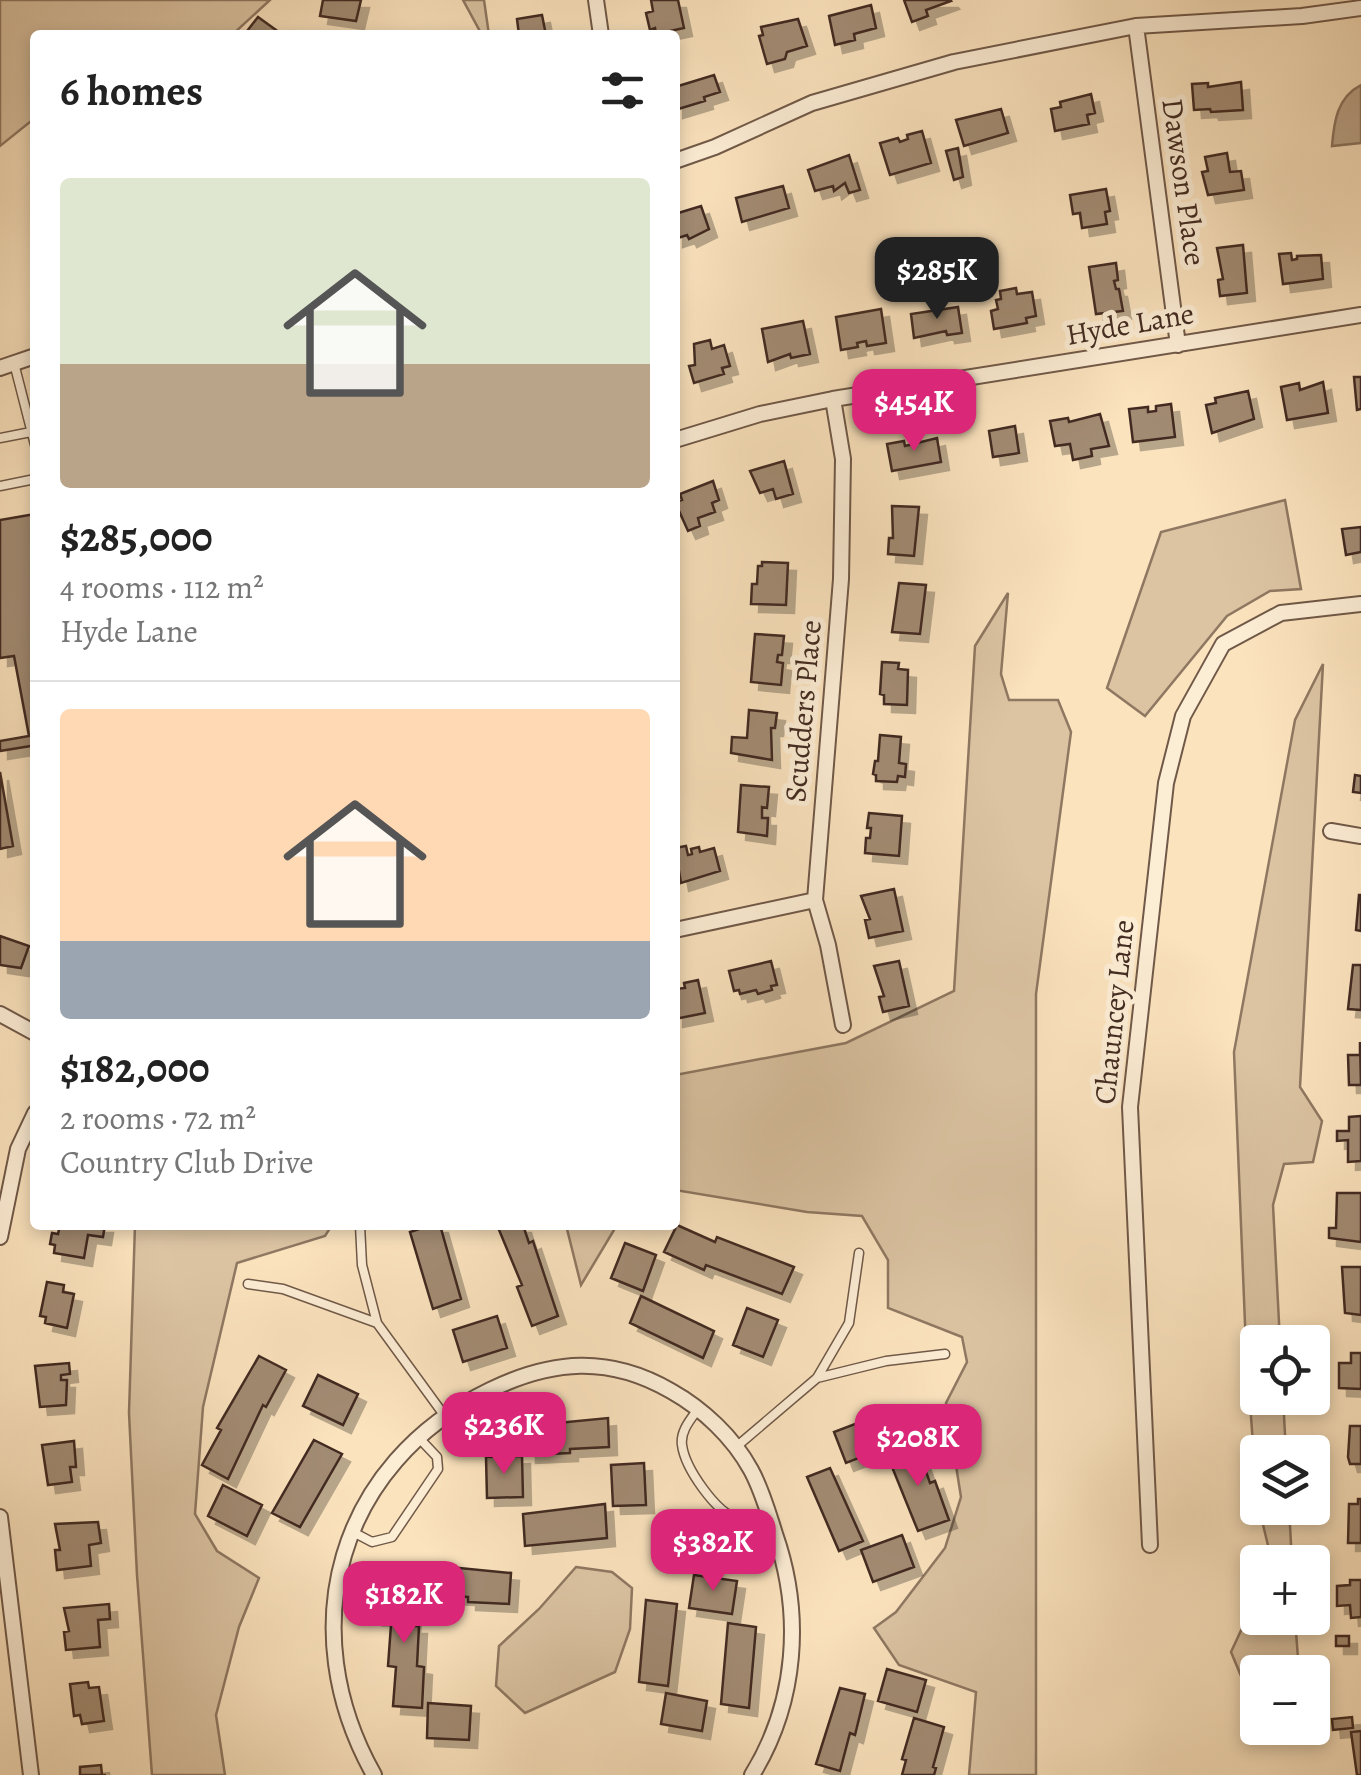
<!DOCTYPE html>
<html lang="en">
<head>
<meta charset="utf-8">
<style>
	body { margin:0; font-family:Alegreya,serif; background:#f6f6f6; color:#222; height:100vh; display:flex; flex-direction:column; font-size:38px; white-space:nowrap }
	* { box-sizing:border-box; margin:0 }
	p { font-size:32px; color:#767676 }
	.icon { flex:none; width:55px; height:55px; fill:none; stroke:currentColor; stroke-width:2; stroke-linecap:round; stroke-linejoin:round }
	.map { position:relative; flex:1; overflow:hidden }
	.details { position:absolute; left:30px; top:30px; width:650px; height:1200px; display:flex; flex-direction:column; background:#fff; border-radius:10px; box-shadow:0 5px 15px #0003 }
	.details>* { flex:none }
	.controls { position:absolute; left:1240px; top:1325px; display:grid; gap:20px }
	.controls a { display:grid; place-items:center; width:90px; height:90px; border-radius:10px; background:#fff; box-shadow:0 5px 15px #0003; font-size:50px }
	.price { position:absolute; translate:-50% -85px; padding:0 22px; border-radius:20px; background:#db2777; color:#fff; font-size:32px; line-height:65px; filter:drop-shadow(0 2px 5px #0008) }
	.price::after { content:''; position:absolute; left:50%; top:60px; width:30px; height:22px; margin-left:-15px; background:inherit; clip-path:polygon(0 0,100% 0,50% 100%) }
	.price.active { background:#222; color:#fff }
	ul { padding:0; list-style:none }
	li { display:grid; align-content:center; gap:20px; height:530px; padding:0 30px }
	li+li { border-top:2px solid #e0e0e0 }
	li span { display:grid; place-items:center; height:310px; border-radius:10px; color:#555 }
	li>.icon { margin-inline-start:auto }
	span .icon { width:180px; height:180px; fill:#fffc; stroke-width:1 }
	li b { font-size:42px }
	h2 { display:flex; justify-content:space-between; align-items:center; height:120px; padding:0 30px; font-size:42px }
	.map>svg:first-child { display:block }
	.green { fill:#dcc4a3; stroke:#8f7862; stroke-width:2.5 }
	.water { fill:#bca489; stroke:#8b745f; stroke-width:2.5 }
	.building { fill:#a28b73; stroke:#422b21; stroke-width:2.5; filter:url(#shadow) }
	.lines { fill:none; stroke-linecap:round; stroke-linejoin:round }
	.service-casing { stroke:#705948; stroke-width:11 }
	.minor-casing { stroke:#705948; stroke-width:18 }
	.service { stroke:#fcedd5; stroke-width:8 }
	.minor { stroke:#fcedd5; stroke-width:14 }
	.labels { text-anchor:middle; stroke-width:10; stroke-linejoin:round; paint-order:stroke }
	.street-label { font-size:30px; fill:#422b21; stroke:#fcedd5 }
</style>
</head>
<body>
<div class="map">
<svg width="1361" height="1775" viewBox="0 0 1361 1775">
	<defs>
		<filter id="shadow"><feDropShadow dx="8" dy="8" stdDeviation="0" flood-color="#0004"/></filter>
	</defs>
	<rect width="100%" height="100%" fill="#fbe3be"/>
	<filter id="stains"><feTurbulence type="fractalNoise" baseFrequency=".002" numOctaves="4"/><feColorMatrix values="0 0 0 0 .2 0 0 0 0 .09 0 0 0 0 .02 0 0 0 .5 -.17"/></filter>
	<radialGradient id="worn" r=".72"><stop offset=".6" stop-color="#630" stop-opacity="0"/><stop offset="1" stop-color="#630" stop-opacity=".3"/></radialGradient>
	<!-- green -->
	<path class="green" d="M0 0H270L232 35H35V118L0 146Z
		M463 0H484L489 35H482Z
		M1285 500 1301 589 1270 591 1227 616 1145 716 1107 688 1161 532Z
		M1008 593 1001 674 1009 700H1058L1071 732 1036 994V1775H969L976 1692 899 1665 874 1628 896 1612 945 1548 961 1497 946 1403 967 1362 962 1337 888 1308V1260L862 1216 807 1212 675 1190V1075L846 1043 954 991 975 646Z
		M1323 664 1300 1087 1322 1121 1313 1162 1284 1164 1273 1205 1280 1342H1258V1398H1283L1286 1452H1258L1257 1499 1246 1348 1234 1052 1295 720Z
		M135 1225H332L325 1236 237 1263 203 1407 195 1514 217 1551 259 1578 239 1627 216 1715 225 1775H152L137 1575 129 1413Z
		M566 1225H617L581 1285Z
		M1259 1508H1289L1292 1562H1272Z
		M576 1567 612 1572 632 1588 630 1629 615 1672 525 1713 496 1686 499 1646 539 1609Z
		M1257 1596 1258 1618H1295L1299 1672H1258L1257 1688 1244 1683 1231 1652Z"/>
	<!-- water -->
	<path class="water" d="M1361 85V143L1332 146C1334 122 1337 97 1361 85Z"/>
	<!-- building -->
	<path class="building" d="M323 0H361L356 21 320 16Z
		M651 0H678L684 28 656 34 655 28 650 30 646 13 653 11Z
		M904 0H950L951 1 926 10 928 16 912 22Z
		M871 5 876 28 854 34 855 40 835 45 829 16Z
		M542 15 546 35H519L517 19Z
		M258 17 276 30 272 35H244Z
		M798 19 807 46 787 52 785 59 767 64 759 36 763 35 761 27Z
		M714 75 720 92 704 97 705 101 675 110V87Z
		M1241 82 1243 110 1211 112 1210 109 1194 110 1192 84 1208 83V87Z
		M1091 94 1095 113 1087 115 1089 124 1055 131 1051 109 1061 107 1060 102Z
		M1001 109 1008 133 964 146 956 120Z
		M922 131 931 163 890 175 880 143 898 138 900 142 908 139 907 135Z
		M958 148 963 177 954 180 946 151Z
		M1227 153 1230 172 1241 171 1244 190 1208 195 1202 172 1208 171 1205 157Z
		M849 155 860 190 849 193 845 183 834 191 833 186 815 191 808 170Z
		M783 186 789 208 742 222 736 198Z
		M1106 189 1110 211 1105 212 1107 224 1082 228 1080 213 1073 214 1070 195Z
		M701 206 709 229 689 239 687 235 675 239V214Z
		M1243 245 1247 293 1220 296 1218 280 1223 279 1217 248Z
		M1291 253 1292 260 1297 259V256L1321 255 1323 279 1283 284 1279 254Z
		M1116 263 1118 280 1114 281 1116 289H1119L1123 311 1096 314 1089 267Z
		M1016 288 1017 294 1032 292 1036 316 1026 318 1027 323 994 329 991 311 998 309 996 300 1001 299 1000 291Z
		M958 307 962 333 947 335 946 331 914 338 911 314Z
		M881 309 886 343 867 346 866 341 857 343 858 347 841 350 836 317Z
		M803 321 810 354 791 358 790 354 768 362 762 329Z
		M710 340 712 349 724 345 730 366 722 368 724 374 694 383 689 366 695 365 694 344Z
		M1354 377H1361V409L1357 410Z
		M1323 382 1328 413 1287 420 1281 387 1299 383 1300 390Z
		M1248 391 1254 419 1212 433 1206 405 1216 403 1215 398Z
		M1171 404 1175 437 1133 442 1129 409 1148 407V412L1156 411V406Z
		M1100 414 1109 446 1091 449 1092 456 1073 460 1070 444 1055 446 1050 421 1068 418 1069 422Z
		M1015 426 1019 453 993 457 989 431Z
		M937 438 941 462 892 471 887 444 904 441 905 446Z
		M784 461 793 494 776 499 773 489 760 493 750 471Z
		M713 481 719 500 712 503 715 512 698 518 700 526 688 531 675 502 682 500 680 494Z
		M892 506 919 507 914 556 888 554 889 538H893Z
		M35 514V767L31 746 0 751V741L29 736 14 656 0 658V520Z
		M1361 527V552L1346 555 1342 529Z
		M762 562 788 563 786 605 751 604 752 584H757L758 566H762Z
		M899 583 926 585 920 634 892 632Z
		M755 634 784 636 782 655H778L777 662 783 663 781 685 751 682Z
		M882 662 899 663 898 669 908 670 907 705 884 704V695L880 694Z
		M749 710 777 713 775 728H771L772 760 731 753 732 737 747 738Z
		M880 735 901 737 899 763 906 764 905 777 898 776 897 782 876 781V775L873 774 875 761H878Z
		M0 772 13 846 0 849Z
		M1355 775 1361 776V793L1353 792Z
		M741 785 769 787 767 808 762 807V818H768L767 836 738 832Z
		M869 813 902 816 899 856 865 853 866 838H870L871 828H867Z
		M686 846 688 855 692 854 691 849 699 847 700 852 714 848 720 871 681 883 675 848Z
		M894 889 903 931 869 938 865 920 870 919 861 896Z
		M1359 895H1361V931L1356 930Z
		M0 936 29 946 21 968 0 965Z
		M771 961 777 985 771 986 772 990 758 994 756 990 740 994 739 990 734 991 729 971Z
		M899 961 909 1006 883 1012 879 997 884 996 874 966Z
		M1353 965H1361V1010L1348 1009Z
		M698 980 705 1013 675 1019V984L676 989 685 988 684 983Z
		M1360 1042 1361 1085H1349L1348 1055H1360Z
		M1361 1116V1161L1348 1162V1140L1337 1141V1131H1349V1117Z
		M1337 1193H1361V1242L1329 1238V1228H1336Z
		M60 1225H105L103 1237 88 1235 84 1258 54 1253 55 1245 50 1244 52 1233 58 1234Z
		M431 1225H440L461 1299 433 1309 410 1232Z
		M497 1225H523L529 1243 533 1241 558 1316 532 1326 517 1287 522 1285Z
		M677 1225 715 1242 717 1237 794 1267 782 1294 706 1265 704 1270 664 1252Z
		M625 1243 656 1255 643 1291 611 1278Z
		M1342 1267H1361V1315L1345 1313Z
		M47 1282 64 1285 63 1292 74 1294 67 1328 45 1323 46 1317 40 1316Z
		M641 1296 714 1331 703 1358 630 1323Z
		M747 1308 778 1320 763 1357 733 1345Z
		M497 1316 507 1348 463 1362 453 1330Z
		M1351 1353H1361V1389L1339 1388V1363H1351Z
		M259 1356 286 1370 266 1407 263 1405 228 1479 202 1465 221 1430 217 1428Z
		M69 1363 70 1374 61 1375V1380H67L66 1405 40 1407 35 1366Z
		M318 1375 358 1394 343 1425 303 1406Z
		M876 1416 887 1447 846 1463 834 1432Z
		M608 1418 609 1447 570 1449V1453L528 1455 527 1426Z
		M1350 1426H1361V1464H1350L1348 1457Z
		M314 1440 342 1454 300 1527 272 1513Z
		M74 1441 76 1467H70L72 1482 48 1485 42 1445Z
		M917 1446 930 1483 935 1481 949 1520 918 1531 888 1457Z
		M522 1456 523 1497 487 1498 486 1457Z
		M644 1463 646 1505 613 1506 611 1465Z
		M830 1468 863 1541 839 1551 807 1477Z
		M223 1485 262 1505 247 1536 208 1516Z
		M1358 1499H1361V1543H1348L1349 1504H1358Z
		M605 1504 607 1538 525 1546 523 1514Z
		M98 1522 101 1543 89 1545 91 1566 57 1570 55 1550H60L55 1524Z
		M902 1535 914 1567 873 1582 861 1550Z
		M429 1565 511 1573 509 1604 468 1602V1597L428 1595Z
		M694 1575 737 1581 732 1614 689 1608Z
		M1350 1580H1361V1617L1351 1618 1350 1605 1337 1606V1586L1350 1585Z
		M386 1584 415 1586 412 1626H419L417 1666 424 1667 422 1708 393 1706 396 1667 388 1666 391 1625H383Z
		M646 1600 677 1604 668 1686 639 1682Z
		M109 1604 110 1619 98 1620 100 1647 66 1650 64 1632 69 1631 64 1608Z
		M728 1623 756 1627 749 1708 721 1704Z
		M1336 1636H1349V1646H1336Z
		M887 1669 926 1680 917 1712 878 1701Z
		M88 1682 89 1688 99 1687 104 1721 82 1724 80 1715 74 1716 70 1684Z
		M840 1688 865 1694 855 1735 850 1733 840 1771 816 1764Z
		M666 1693 707 1701 702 1731 661 1724Z
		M428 1703 471 1706 469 1740 427 1738Z
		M1352 1717 1353 1728 1333 1730 1332 1719Z
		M914 1718 944 1727 933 1767 936 1768 934 1775H902L906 1760 902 1759Z
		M1361 1731V1775H1357L1351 1732Z
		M101 1765 102 1775H106H80V1767Z"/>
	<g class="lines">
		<defs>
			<path id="service" d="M14 363 35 445
				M0 438 31 432
				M0 486 35 479
				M360 1225 362 1265 377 1323 444 1415
				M248 1284 283 1289 377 1323
				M817 1378 886 1361 945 1354
				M698 1409C691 1419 680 1431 682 1445 685 1468 716 1513 738 1519 748 1522 760 1519 770 1518
				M736 1447 817 1378 849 1323 859 1253
				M353 1532 372 1542 392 1537 438 1469 437 1457 419 1438"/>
			<path id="minor" d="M596 0 601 35
				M1136 26 1178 345
				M675 161 715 147 812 103 954 62 1136 26 1302 16 1361 8
				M0 368 35 356
				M833 399 843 459 841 579 815 900 828 945 843 1025
				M675 440 760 414 833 399 1361 315
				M1331 831 1361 836
				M675 930 815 900
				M0 1014 35 1033
				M0 1237 18 1149 35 1113
				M0 1517 31 1775
				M1150 1545 1130 1107 1166 783 1183 716 1223 644 1281 613 1361 604
				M374 1775C292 1629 337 1464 490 1390 552 1360 609 1355 671 1391 703 1409 733 1437 751 1470 762 1490 768 1512 775 1534 803 1614 797 1702 752 1775"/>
		</defs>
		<!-- service casing -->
		<use href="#service" class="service-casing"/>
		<!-- minor casing -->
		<use href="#minor" class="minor-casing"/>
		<!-- service -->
		<use href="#service" class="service"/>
		<!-- minor -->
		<use href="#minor" class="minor"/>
	</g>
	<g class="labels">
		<!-- street labels -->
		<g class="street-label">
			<text transform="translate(1184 182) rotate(82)" y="10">Dawson Place</text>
			<text transform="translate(1130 324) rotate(-10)" y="10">Hyde Lane</text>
			<text transform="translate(803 711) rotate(-85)" y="10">Scudders Place</text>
			<text transform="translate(1114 1012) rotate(-84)" y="10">Chauncey Lane</text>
		</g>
	</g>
	<rect width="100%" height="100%" filter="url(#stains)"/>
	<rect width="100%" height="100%" fill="url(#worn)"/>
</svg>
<div class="controls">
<a><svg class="icon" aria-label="locate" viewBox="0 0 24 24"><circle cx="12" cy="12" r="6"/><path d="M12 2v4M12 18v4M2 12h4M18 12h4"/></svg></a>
<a><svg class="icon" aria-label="layers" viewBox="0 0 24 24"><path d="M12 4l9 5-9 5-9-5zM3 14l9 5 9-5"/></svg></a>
<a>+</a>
<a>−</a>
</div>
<b class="price active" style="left:937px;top:322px">$285K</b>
<b class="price" style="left:914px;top:454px">$454K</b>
<b class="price" style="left:504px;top:1477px">$236K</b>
<b class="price" style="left:918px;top:1489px">$208K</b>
<b class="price" style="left:713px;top:1594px">$382K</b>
<b class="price" style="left:404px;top:1646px">$182K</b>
<section class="details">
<h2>6 homes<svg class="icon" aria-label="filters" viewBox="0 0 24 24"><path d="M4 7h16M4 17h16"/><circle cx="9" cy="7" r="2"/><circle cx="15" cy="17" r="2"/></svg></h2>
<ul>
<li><span style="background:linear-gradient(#dfe7d0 60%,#b9a48a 0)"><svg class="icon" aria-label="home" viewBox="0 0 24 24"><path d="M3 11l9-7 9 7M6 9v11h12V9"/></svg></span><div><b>$285,000</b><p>4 rooms · 112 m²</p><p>Hyde Lane</p></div></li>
<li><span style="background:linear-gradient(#ffd9b3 75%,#9aa5b1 0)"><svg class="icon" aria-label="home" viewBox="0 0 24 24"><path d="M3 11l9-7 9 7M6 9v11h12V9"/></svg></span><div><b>$182,000</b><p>2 rooms · 72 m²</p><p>Country Club Drive</p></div></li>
</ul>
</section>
</div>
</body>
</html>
